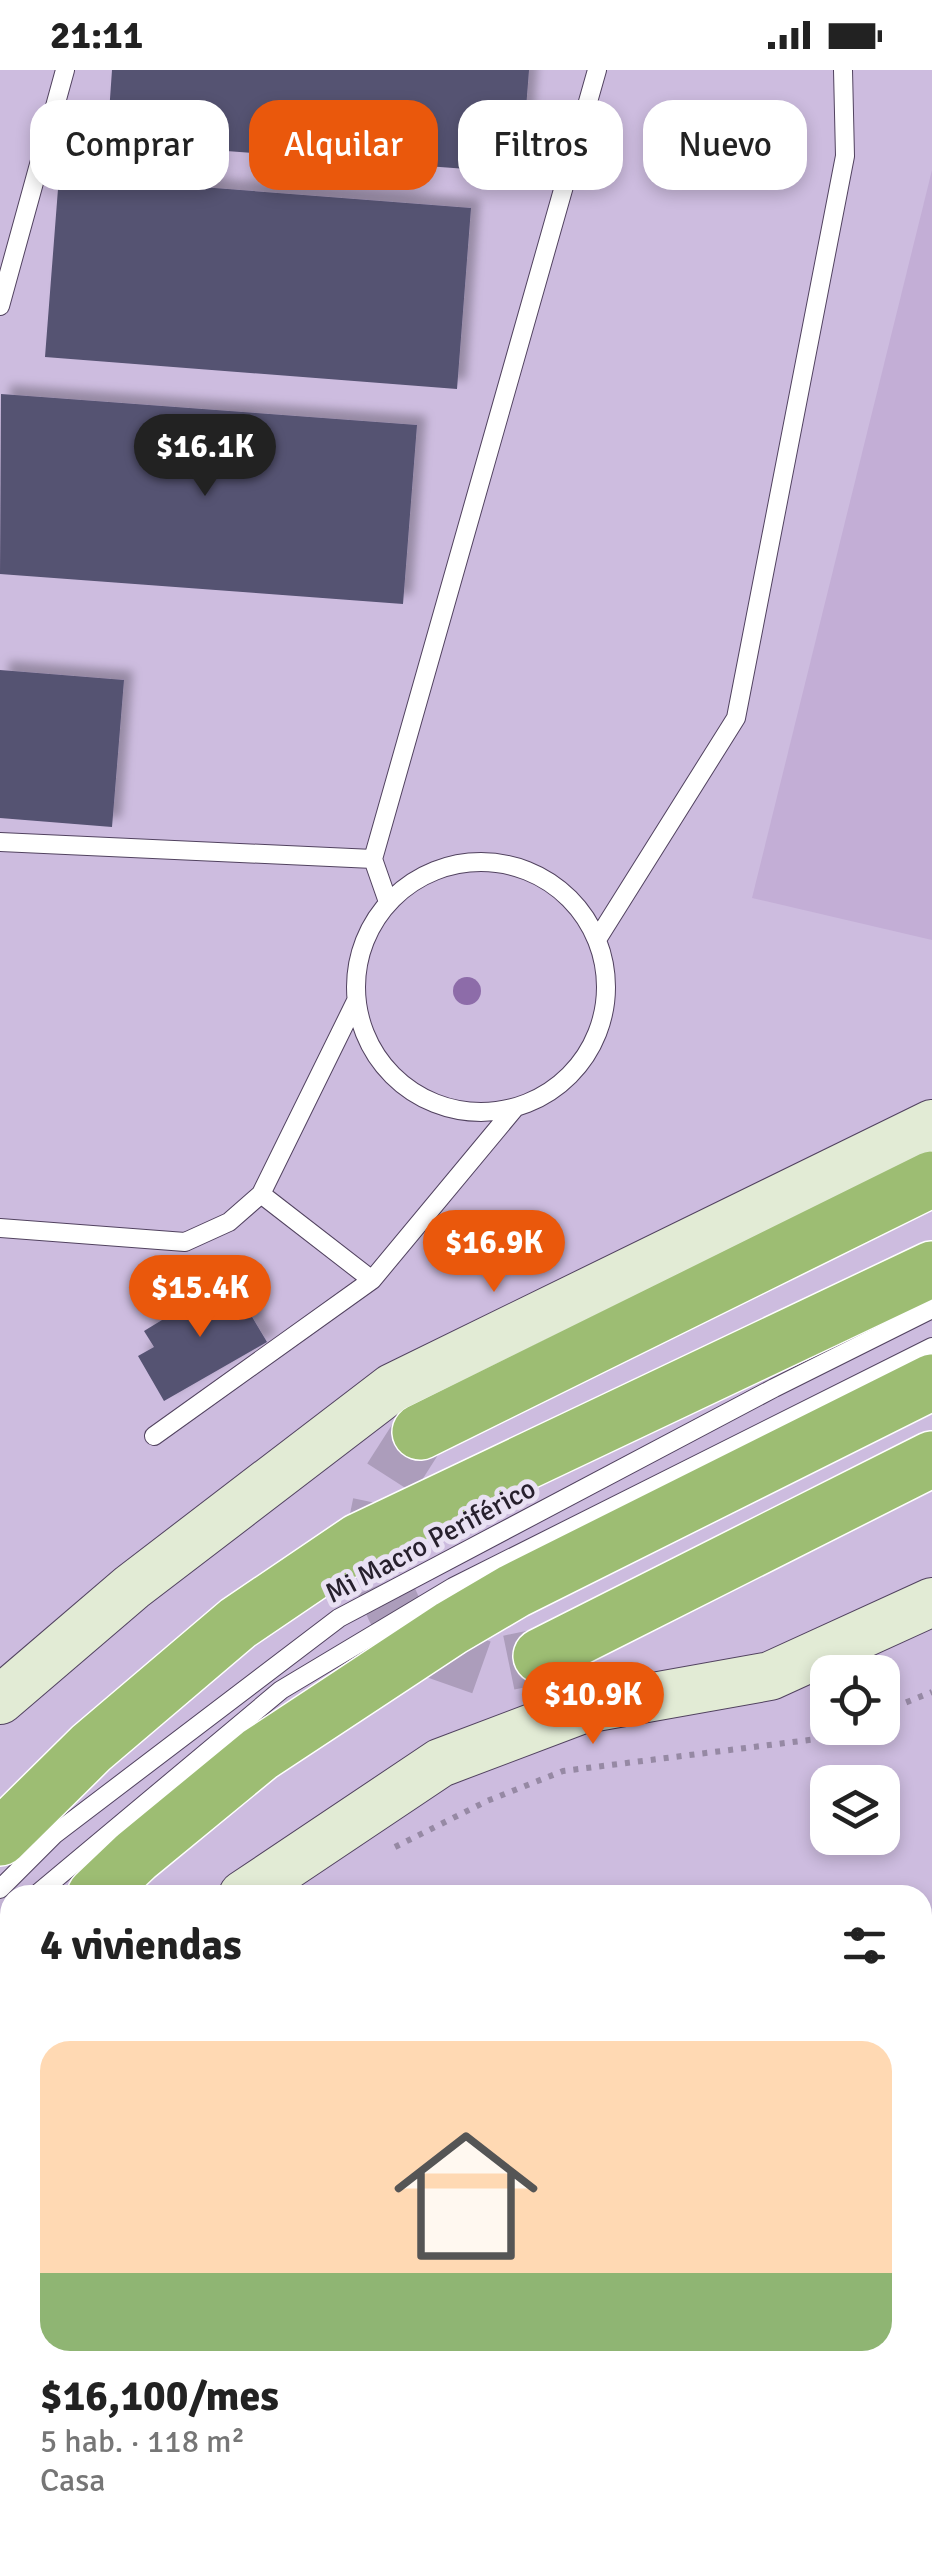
<!DOCTYPE html>
<html lang="es">
<head>
<meta charset="utf-8">
<style>
	body { margin:0; font-family:Signika,sans-serif; background:#f6f6f6; color:#222; height:100vh; display:flex; flex-direction:column; font-size:38px; white-space:nowrap }
	* { box-sizing:border-box; margin:0 }
	p { font-size:32px; color:#767676 }
	.icon { flex:none; width:55px; height:55px; fill:none; stroke:currentColor; stroke-width:2; stroke-linecap:round; stroke-linejoin:round }
	.map { position:relative; flex:1; overflow:hidden }
	.side { position:absolute; left:0px; top:1815px; width:932px; height:672px; display:flex; flex-direction:column; background:#fff; border-radius:30px 30px 0 0; box-shadow:0 5px 15px #0003 }
	.side>* { flex:none }
	.top-card { position:absolute; left:30px; top:30px; width:872px; height:90px; display:flex; gap:20px }
	.tools { position:absolute; left:810px; top:1585px; display:grid; gap:20px }
	.tools a { display:grid; place-items:center; width:90px; height:90px; border-radius:20px; background:#fff; box-shadow:0 5px 15px #0003; font-size:50px }
	.price { position:absolute; translate:-50% -85px; padding:0 22px; border-radius:35px; background:#ea580c; color:#fff; font-size:32px; line-height:65px; filter:drop-shadow(0 2px 5px #0008) }
	.price::after { content:''; position:absolute; left:50%; top:60px; width:30px; height:22px; margin-left:-15px; background:inherit; clip-path:polygon(0 0,100% 0,50% 100%) }
	.price.active { background:#222; color:#fff }
	ul { padding:0; list-style:none }
	li { display:grid; align-content:center; gap:20px; height:530px; padding:0 40px }
	li+li { border-top:2px solid #e0e0e0 }
	li span { display:grid; place-items:center; height:310px; border-radius:30px; color:#555 }
	li>.icon { margin-inline-start:auto }
	span .icon { width:180px; height:180px; fill:#fffc; stroke-width:1 }
	li b { font-size:42px }
	h2 { display:flex; justify-content:space-between; align-items:center; height:120px; padding:0 40px; font-size:42px }
	.pill { padding:0 35px; border-radius:30px; background:#fff; box-shadow:0 5px 15px #0003; font-size:35px; line-height:90px }
	.pill.active { background:#ea580c; color:#fff }
	.status { display:flex; justify-content:space-between; align-items:center; height:70px; padding:0 50px; background:#fff; direction:ltr }
	.status svg { height:28px; fill:currentColor }
	.map>svg:first-child { display:block }
	.built { fill:#c3aed6 }
	.building { fill:#555272; filter:url(#shadow) }
	.lines { fill:none; stroke-linecap:round; stroke-linejoin:round }
	.highway-tunnel { stroke:#ac9dbb; stroke-width:55; stroke-dasharray:55 28; stroke-linecap:butt }
	.lane-casing { stroke:#51425f; stroke-width:20 }
	.street-casing { stroke:#51425f; stroke-width:38 }
	.secondary-casing { stroke:#51425f; stroke-width:50 }
	.highway-casing { stroke:#fff; stroke-width:58 }
	.path { stroke:#9689a4; stroke-width:6; stroke-dasharray:5 8; stroke-linecap:butt }
	.lane { stroke:#fff; stroke-width:18 }
	.street { stroke:#fff; stroke-width:35 }
	.secondary { stroke:#e2ebd5; stroke-width:48 }
	.highway { stroke:#9dbd73; stroke-width:55 }
	.tree { fill:#8d6ca9 }
	.labels { text-anchor:middle; stroke-width:10; stroke-linejoin:round; paint-order:stroke }
	.street-label { font-size:28px; fill:#27202d; stroke:#e9e1f3 }
</style>
</head>
<body>
<div class="status"><b>21:11</b><svg viewBox="0 0 49 12"><path d="M0 12V9h3v3zM5 12V6h3v6zM10 12V3h3v9zM15 12V0h3v12zM26 1h20v11H26zM47 4h2v5h-2z"/></svg></div>
<div class="map">
<svg width="932" height="2486" viewBox="0 0 932 2486">
	<defs>
		<filter id="shadow"><feDropShadow dx="9" dy="-9" stdDeviation="5" flood-color="#0004"/></filter>
	</defs>
	<rect width="100%" height="100%" fill="#cdbcdf"/>
	<!-- built -->
	<path class="built" d="M932 100V870L752 828Z"/>
	<!-- building -->
	<path class="building" d="M112 0H529L521 103 107 72Z
		M59 106 471 138 457 319 45 287Z
		M1 324 417 355 403 534 0 504Z
		M0 600 124 610 112 757 0 748Z
		M230 1210 267 1272 164 1331 138 1286 154 1277 144 1261 162 1250 159 1246 172 1238 175 1242Z"/>
	<g class="lines">
		<!-- highway-tunnel -->
		<path class="highway-tunnel" d="M420 1362 383 1420 370 1483 394 1539 421 1576 483 1598 541 1586"/>
		<defs>
			<path id="lane" d="M0 236 65 0
				M0 772 373 789
				M356 917a125 125 0 1 1 250 0a125 125 0 1 1-250 0Z
				M388 832 373 789 597 0
				M598 868 736 648 845 86 843 0
				M261 1124 372 1210
				M0 1158 185 1172 229 1152 261 1124 356 931
				M154 1366 372 1210 514 1039
				M0 1819 55 1764 339 1548 774 1318 932 1239
				M36 1825 281 1620 453 1517 932 1277
				M0 1866 10 1855
				M0 2110 10 2115"/>
			<path id="street" d="M222 2486 231 2478
				M396 2486 405 2478"/>
			<path id="secondary" d="M0 1630 132 1517 392 1318 932 1054
				M243 1825 440 1693 580 1640 770 1606 932 1532
				M0 2059 10 2047"/>
			<path id="highway" d="M420 1362 932 1109
				M541 1586 932 1389
				M0 1768 91 1678 238 1553 359 1471 932 1199
				M95 1825 136 1786 260 1684 451 1558 514 1521 932 1312
				M0 1924 10 1912
				M0 2008 10 1999"/>
		</defs>
		<!-- lane casing -->
		<use href="#lane" class="lane-casing"/>
		<!-- street casing -->
		<use href="#street" class="street-casing"/>
		<!-- secondary casing -->
		<use href="#secondary" class="secondary-casing"/>
		<!-- highway casing -->
		<use href="#highway" class="highway-casing"/>
		<!-- path -->
		<path class="path" d="M882 1642 932 1622
			M395 1777 487 1731 563 1701 817 1669 845 1658"/>
		<!-- lane -->
		<use href="#lane" class="lane"/>
		<!-- street -->
		<use href="#street" class="street"/>
		<!-- secondary -->
		<use href="#secondary" class="secondary"/>
		<!-- highway -->
		<use href="#highway" class="highway"/>
	</g>
	<!-- trees -->
	<circle class="tree" cx="467" cy="921" r="14"/>
	<g class="labels">
		<!-- street labels -->
		<g class="street-label">
			<text transform="translate(430 1470) rotate(-28)" y="10">Mi Macro Periférico</text>
		</g>
	</g>
</svg>
<div class="tools">
<a><svg class="icon" aria-label="locate" viewBox="0 0 24 24"><circle cx="12" cy="12" r="6"/><path d="M12 2v4M12 18v4M2 12h4M18 12h4"/></svg></a>
<a><svg class="icon" aria-label="layers" viewBox="0 0 24 24"><path d="M12 4l9 5-9 5-9-5zM3 14l9 5 9-5"/></svg></a>
</div>
<b class="price active" style="left:205px;top:429px">$16.1K</b>
<b class="price" style="left:494px;top:1225px">$16.9K</b>
<b class="price" style="left:200px;top:1270px">$15.4K</b>
<b class="price" style="left:593px;top:1677px">$10.9K</b>
<div class="top-card">
<a class="pill">Comprar</a>
<a class="pill active">Alquilar</a>
<a class="pill">Filtros</a>
<a class="pill">Nuevo</a>
</div>
<section class="side">
<h2>4 viviendas<svg class="icon" aria-label="filters" viewBox="0 0 24 24"><path d="M4 7h16M4 17h16"/><circle cx="9" cy="7" r="2"/><circle cx="15" cy="17" r="2"/></svg></h2>
<ul>
<li><span style="background:linear-gradient(#ffd9b3 75%,#8fb573 0)"><svg class="icon" aria-label="home" viewBox="0 0 24 24"><path d="M3 11l9-7 9 7M6 9v11h12V9"/></svg></span><div><b>$16,100/mes</b><p>5 hab. · 118 m²</p><p>Casa</p></div></li>
</ul>
</section>
</div>
</body>
</html>
